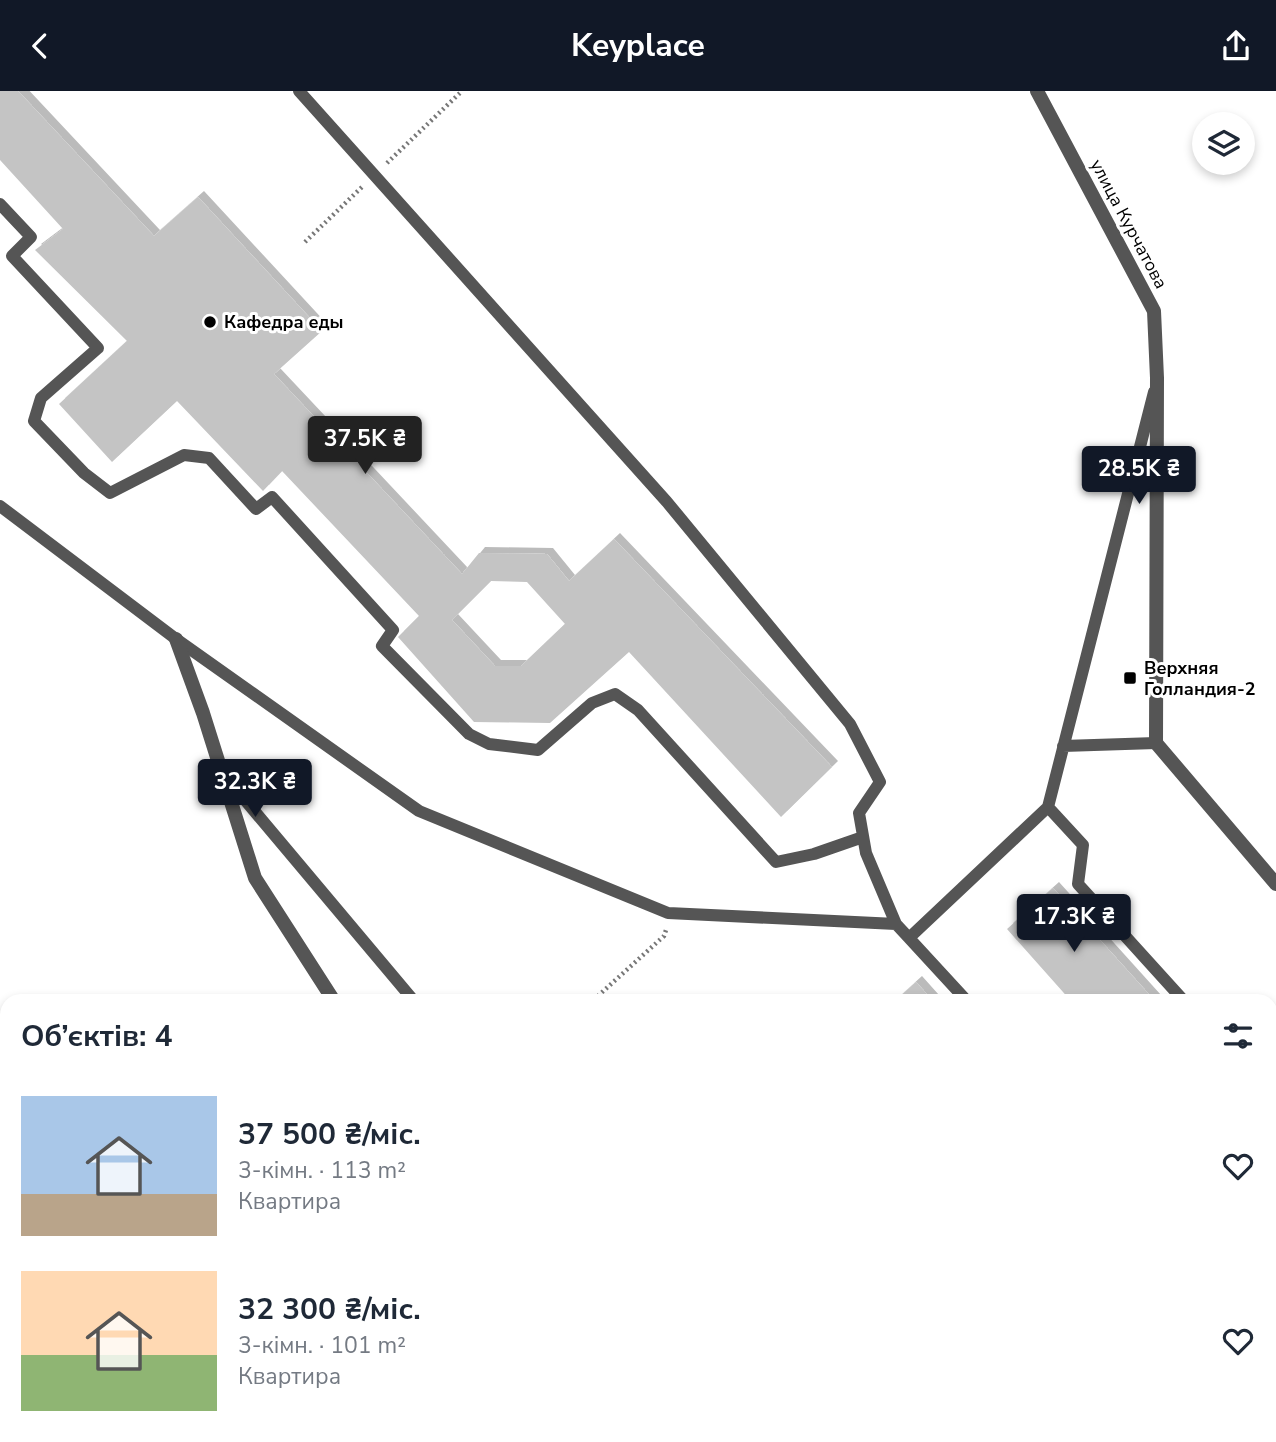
<!DOCTYPE html>
<html lang="uk">
<head>
<meta charset="utf-8">
<style>
	body { margin:0; font-family:"Nunito Sans",sans-serif; background:#f2f2f3; color:#1f2937; height:100vh; display:flex; flex-direction:column; font-size:26px; white-space:nowrap }
	* { box-sizing:border-box; margin:0 }
	p { font-size:23px; color:#747a83 }
	.icon { flex:none; width:38px; height:38px; fill:none; stroke:currentColor; stroke-width:2; stroke-linecap:round; stroke-linejoin:round }
	.map { position:relative; flex:1; overflow:hidden }
	.sheet { position:absolute; left:0px; top:903px; width:1278px; height:448px; display:flex; flex-direction:column; background:#fff; border-radius:21px 21px 0 0; box-shadow:0 4px 10px #0003 }
	.sheet>* { flex:none }
	.buttons { position:absolute; left:1192px; top:21px; display:grid; gap:14px }
	.buttons a { display:grid; place-items:center; width:63px; height:63px; border-radius:50%; background:#fff; box-shadow:0 4px 10px #0003; font-size:35px }
	.price { position:absolute; translate:-50% -60px; padding:0 16px; border-radius:7px; background:#111827; color:#fff; font-size:23px; line-height:46px; filter:drop-shadow(0 2px 4px #0008) }
	.price::after { content:''; position:absolute; left:50%; top:42px; width:21px; height:16px; margin-left:-10px; background:inherit; clip-path:polygon(0 0,100% 0,50% 100%) }
	.price.current { background:#222; color:#fff }
	ul { padding:0; list-style:none }
	li { display:flex; align-items:center; gap:21px; height:175px; padding:0 21px }
	li span { display:grid; place-items:center; flex:none; width:196px; height:140px; border-radius:0px; color:#555 }
	li>.icon { margin-inline-start:auto }
	span .icon { width:84px; height:84px; fill:#fffc; stroke-width:1 }
	li b { font-size:30px }
	h2 { display:flex; justify-content:space-between; align-items:center; height:84px; padding:0 21px; font-size:30px }
	header { display:flex; justify-content:space-between; align-items:center; height:91px; padding:0 21px; background:#111827; color:#fff; font-size:32px; font-weight:700 }
	.map>svg:first-child { display:block }
	.building { fill:#c4c4c4; fill-rule:evenodd; filter:url(#shadow) }
	.lines { fill:none; stroke-linecap:round; stroke-linejoin:round }
	.path { stroke:#777; stroke-width:4.5; stroke-dasharray:2 3.5; stroke-linecap:butt }
	.service { stroke:#555; stroke-width:12 }
	.minor { stroke:#555; stroke-width:14 }
	.poi-dot { fill:#000; stroke:#fff; stroke-width:2.5 }
	.labels { text-anchor:middle; stroke-width:6; stroke-linejoin:round; paint-order:stroke }
	.street-label { font-size:18px; fill:#000; stroke:#fff }
	.poi-label { font-size:18px; font-weight:bold; fill:#000; stroke:#fff; text-anchor:start }
</style>
</head>
<body>
<header><svg class="icon" aria-label="back" viewBox="0 0 24 24"><path d="M15 5l-7 7 7 7"/></svg>Keyplace<svg class="icon" aria-label="share" viewBox="0 0 24 24"><path d="M12 15V3M7 8l5-5 5 5M5 13v7h14v-7"/></svg></header>
<div class="map">
<svg width="1276" height="1351" viewBox="0 0 1276 1351">
	<defs>
		<filter id="shadow"><feDropShadow dx="6" dy="-6" stdDeviation="0" flood-color="#0004"/></filter>
	</defs>
	<rect width="100%" height="100%" fill="#fff"/>
	<!-- building -->
	<path class="building" d="M0 0H18L154 145 198 106 322 240 274 283 462 483 479 462 547 463 569 490 614 448 832 676 781 726 629 561 550 632 474 631 398 546 419 525 282 380 263 400 177 310 112 371 59 313 127 250 35 159 63 138 0 69ZM491 490 527 491 565 533 521 575H495L452 529Z
		M1053 797 1155 910H1071L1007 838Z
		M916 891 933 910H895Z
		M1276 1043V1133L1270 1127V1049Z
		M1270 1270 1276 1276V1351H1271L1273 1349 1268 1344H1270Z"/>
	<g class="lines">
		<!-- path -->
		<path class="path" d="M387 72 462 0
			M305 151 363 95
			M595 910 599 904 664 845 666 839
			M1270 1007 1276 1014
			M0 1197 7 1199
			M1091 1344 1095 1351
			M699 1351 707 1344"/>
		<!-- service -->
		<path class="service" d="M299 0 667 411 850 633 880 691 859 722 866 762 896 833
			M0 113 31 146 12 165 98 257 41 307 34 330 84 382 110 402 184 364 209 367 256 418 272 406 393 539 382 555 469 643 489 653 538 659 592 612 615 603 638 619 776 771 814 763 863 746
			M0 415 176 548 419 720 668 822 896 833 909 847
			M1063 655 1156 652
			M224 684 414 910
			M1048 716 1083 754 1078 793 1184 910
			M967 910 909 847 1048 716 1154 301
			M0 992 7 1000
			M1270 1237 1276 1243
			M318 1344 324 1351
			M1222 1344 1228 1351"/>
		<!-- minor -->
		<path class="minor" d="M1037 0 1154 220 1157 287 1156 652 1276 793
			M176 548 203 622 255 787 334 910
			M545 1344V1351"/>
	</g>
	<!-- markers -->
	<g class="poi-dot">
		<circle cx="210" cy="231" r="7"/>
		<rect x="1123" y="580" width="14" height="14" rx="3.5"/>
	</g>
	<g class="labels">
		<!-- street labels -->
		<g class="street-label">
			<text transform="translate(1129 133) rotate(62)" y="6">улица Курчатова</text>
		</g>
		<!-- poi labels -->
		<g class="poi-label">
			<text x="224" y="237">Кафедра еды</text>
			<text x="1144" y="583">Верхняя<tspan x="1144" dy="21">Голландия-2</tspan></text>
		</g>
	</g>
</svg>
<div class="buttons">
<a><svg class="icon" aria-label="layers" viewBox="0 0 24 24"><path d="M12 4l9 5-9 5-9-5zM3 14l9 5 9-5"/></svg></a>
</div>
<b class="price current" style="left:365px;top:385px">37.5K ₴</b>
<b class="price" style="left:1139px;top:415px">28.5K ₴</b>
<b class="price" style="left:255px;top:728px">32.3K ₴</b>
<b class="price" style="left:1074px;top:863px">17.3K ₴</b>
<section class="sheet">
<h2>Об’єктів: 4<svg class="icon" aria-label="filters" viewBox="0 0 24 24"><path d="M4 7h16M4 17h16"/><circle cx="9" cy="7" r="2"/><circle cx="15" cy="17" r="2"/></svg></h2>
<ul>
<li><span style="background:linear-gradient(#a9c7e8 70%,#b9a48a 0)"><svg class="icon" aria-label="home" viewBox="0 0 24 24"><path d="M3 11l9-7 9 7M6 9v11h12V9"/></svg></span><div><b>37 500 ₴/міс.</b><p>3-кімн. · 113 m²</p><p>Квартира</p></div><svg class="icon" aria-label="heart" viewBox="0 0 24 24"><path d="M12 20l-8-8c-3-5 5-10 8-4 3-6 11-1 8 4z"/></svg></li>
<li><span style="background:linear-gradient(#ffd9b3 60%,#8fb573 0)"><svg class="icon" aria-label="home" viewBox="0 0 24 24"><path d="M3 11l9-7 9 7M6 9v11h12V9"/></svg></span><div><b>32 300 ₴/міс.</b><p>3-кімн. · 101 m²</p><p>Квартира</p></div><svg class="icon" aria-label="heart" viewBox="0 0 24 24"><path d="M12 20l-8-8c-3-5 5-10 8-4 3-6 11-1 8 4z"/></svg></li>
</ul>
</section>
</div>
</body>
</html>
